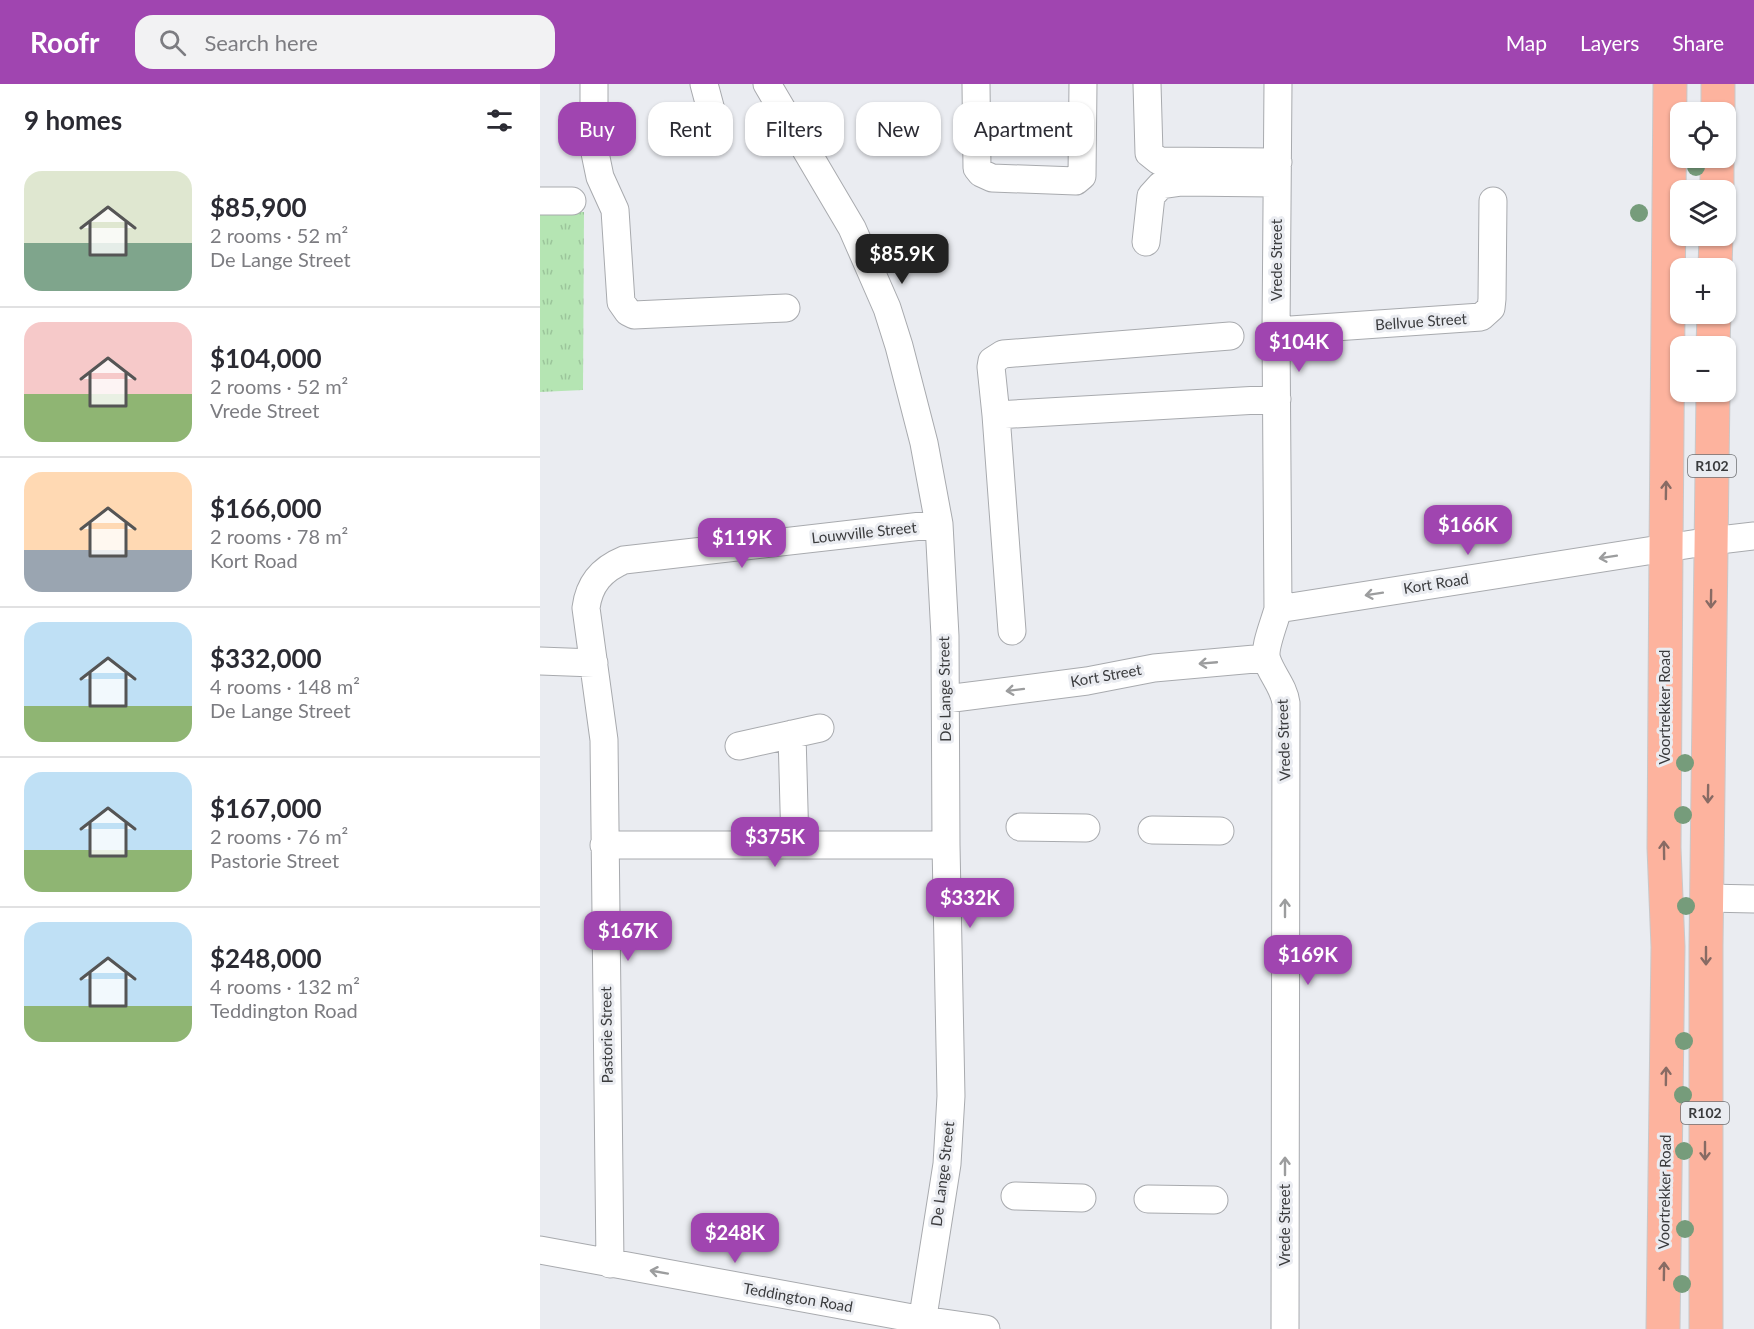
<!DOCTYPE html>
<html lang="en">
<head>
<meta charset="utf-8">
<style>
	body { margin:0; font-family:Lato,sans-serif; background:#f2f2f3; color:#2b2b33; height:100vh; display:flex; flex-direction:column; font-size:22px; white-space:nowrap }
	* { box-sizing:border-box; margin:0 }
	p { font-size:20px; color:#7c7c81 }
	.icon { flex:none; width:33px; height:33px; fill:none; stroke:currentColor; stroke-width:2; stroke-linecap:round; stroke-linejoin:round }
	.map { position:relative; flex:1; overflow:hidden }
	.details { display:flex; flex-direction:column; background:#fff; width:540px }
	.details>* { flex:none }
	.banner { position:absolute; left:18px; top:18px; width:570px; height:54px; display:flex; gap:12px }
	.controls { position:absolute; left:1130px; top:18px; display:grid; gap:12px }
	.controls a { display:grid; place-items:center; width:66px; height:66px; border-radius:12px; background:#fff; box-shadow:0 2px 4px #0004; font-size:30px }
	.price { position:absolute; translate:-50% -51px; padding:0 14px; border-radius:12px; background:#a045b0; color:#fff; font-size:20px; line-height:39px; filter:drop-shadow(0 2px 3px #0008) }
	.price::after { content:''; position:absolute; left:50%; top:36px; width:18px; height:14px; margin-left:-9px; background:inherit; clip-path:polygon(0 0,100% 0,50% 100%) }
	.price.active { background:#222; color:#fff }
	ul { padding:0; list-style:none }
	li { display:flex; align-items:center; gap:18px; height:150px; padding:0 24px }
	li+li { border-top:2px solid #e1e1e2 }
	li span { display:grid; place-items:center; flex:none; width:168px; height:120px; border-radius:18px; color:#555 }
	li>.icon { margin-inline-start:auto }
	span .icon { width:72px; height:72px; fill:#fffc; stroke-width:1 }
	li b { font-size:26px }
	h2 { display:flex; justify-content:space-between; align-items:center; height:72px; padding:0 24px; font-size:26px }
	.chip { padding:0 21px; border-radius:18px; background:#fff; box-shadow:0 2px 4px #0004; font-size:21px; line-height:54px }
	.chip.active { background:#a045b0; color:#fff }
	header { display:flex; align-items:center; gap:36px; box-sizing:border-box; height:84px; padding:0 30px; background:#a045b0; color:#fff }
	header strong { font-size:28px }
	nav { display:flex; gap:33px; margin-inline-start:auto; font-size:21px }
	.search { width:420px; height:54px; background:#f2f2f3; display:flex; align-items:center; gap:15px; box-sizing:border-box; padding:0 21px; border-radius:18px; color:#7c7c81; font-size:22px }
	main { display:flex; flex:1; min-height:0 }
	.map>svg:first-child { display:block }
	.grass { fill:url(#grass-tufts) }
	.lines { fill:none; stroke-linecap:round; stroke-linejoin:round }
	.minor-casing { stroke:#a8aaae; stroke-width:29 }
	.major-casing { stroke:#c8c8c9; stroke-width:35 }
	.minor { stroke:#fff; stroke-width:27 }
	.major { stroke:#fdb39e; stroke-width:33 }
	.tree { fill:#769c7b }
	.oneway { stroke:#886b64 }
	.oneway2 { stroke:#9c9d9e }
	.labels { text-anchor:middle; stroke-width:6; stroke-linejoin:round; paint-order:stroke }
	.shield { fill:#eaecf1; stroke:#6f7073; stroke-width:1.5 }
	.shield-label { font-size:14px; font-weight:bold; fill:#3a3b3d }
	.street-label { font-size:15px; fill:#3a3b3d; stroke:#eaecf1 }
</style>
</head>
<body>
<header>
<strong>Roofr</strong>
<div class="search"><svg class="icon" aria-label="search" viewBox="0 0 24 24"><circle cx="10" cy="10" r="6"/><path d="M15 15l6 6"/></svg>Search here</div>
<nav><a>Map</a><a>Layers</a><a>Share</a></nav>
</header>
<main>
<section class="details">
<h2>9 homes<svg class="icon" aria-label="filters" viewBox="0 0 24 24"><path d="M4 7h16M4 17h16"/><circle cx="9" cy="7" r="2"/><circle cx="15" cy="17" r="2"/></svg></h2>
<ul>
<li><span style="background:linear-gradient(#dfe7d0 60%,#7fa58c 0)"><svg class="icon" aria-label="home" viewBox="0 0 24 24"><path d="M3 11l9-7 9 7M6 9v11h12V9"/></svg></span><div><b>$85,900</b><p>2 rooms · 52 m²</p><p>De Lange Street</p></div></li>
<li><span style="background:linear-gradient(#f6c9c9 60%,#8fb573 0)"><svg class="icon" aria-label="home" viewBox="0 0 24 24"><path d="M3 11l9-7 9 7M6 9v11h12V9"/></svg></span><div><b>$104,000</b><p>2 rooms · 52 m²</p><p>Vrede Street</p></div></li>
<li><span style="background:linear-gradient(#ffd9b3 65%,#9aa5b1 0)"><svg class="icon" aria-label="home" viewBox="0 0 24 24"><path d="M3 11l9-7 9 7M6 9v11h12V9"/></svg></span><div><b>$166,000</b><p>2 rooms · 78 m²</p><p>Kort Road</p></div></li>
<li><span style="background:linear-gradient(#bfe0f5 70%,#8fb573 0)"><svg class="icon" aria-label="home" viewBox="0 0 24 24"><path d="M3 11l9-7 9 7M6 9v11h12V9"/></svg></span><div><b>$332,000</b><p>4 rooms · 148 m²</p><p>De Lange Street</p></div></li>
<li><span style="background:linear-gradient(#bfe0f5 65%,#8fb573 0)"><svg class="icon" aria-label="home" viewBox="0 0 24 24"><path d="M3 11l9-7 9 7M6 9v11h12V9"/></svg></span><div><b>$167,000</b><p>2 rooms · 76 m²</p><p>Pastorie Street</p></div></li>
<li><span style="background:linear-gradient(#bfe0f5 70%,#8fb573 0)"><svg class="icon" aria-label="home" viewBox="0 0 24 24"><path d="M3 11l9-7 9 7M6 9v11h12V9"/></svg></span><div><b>$248,000</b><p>4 rooms · 132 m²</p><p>Teddington Road</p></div></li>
</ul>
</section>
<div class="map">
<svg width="1214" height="1245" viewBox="0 0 1214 1245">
	<defs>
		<pattern id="grass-tufts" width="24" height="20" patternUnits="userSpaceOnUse" patternTransform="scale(1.5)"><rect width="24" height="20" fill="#b5e5b3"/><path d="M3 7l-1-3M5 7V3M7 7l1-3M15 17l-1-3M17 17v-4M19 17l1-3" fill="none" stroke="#9cc59b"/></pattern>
	</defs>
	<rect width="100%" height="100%" fill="#eaecf1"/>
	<!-- grass -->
	<path class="grass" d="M0 128H44L43 306 0 308Z"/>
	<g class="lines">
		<defs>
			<path id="minor" d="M54 0V64L60 93 75 126 81 218 88 228 94 231 246 224
				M164 0 176 45
				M227 0 312 144 347 224 359 262 384 359 399 440 405 552 406 761 411 1012 407 1080 381 1245
				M436 0 437 84 441 89 452 94 536 97 542 92 543 0
				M607 0 609 69 619 77 738 78
				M738 0 736 247 738 525C735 537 723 565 727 576 732 591 744 603 746 619L745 1245
				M0 117H32
				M606 158 611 112 621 101 642 98 737 99
				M736 247 941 233 951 224 952 215 953 117
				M456 331 737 315
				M738 525 1171 457 1214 452
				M472 547 456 331 451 283 452 277 463 270 690 252
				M0 577 54 579
				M406 615 547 597 614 584 726 574
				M252 650 255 761
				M199 662 280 644
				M480 743 546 744
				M612 746 680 747
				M64 761H406
				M1167 814 1214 815
				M475 1112 542 1114
				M608 1115 674 1116
				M0 1166 383 1236 446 1245
				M70 1180 64 656 46 524C49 500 62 485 84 476L399 440"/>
			<path id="major" d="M1178 28V0
				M1177 106V74
				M1175 184 1176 152
				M1173 262 1174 230
				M1123 1245 1128 863 1124 764 1126 465 1130 0
				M1166 1245V862L1173 308"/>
		</defs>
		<!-- minor casing -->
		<use href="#minor" class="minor-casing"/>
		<!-- major casing -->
		<use href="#major" class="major-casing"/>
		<!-- minor -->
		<use href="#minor" class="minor"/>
		<!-- major -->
		<use href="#major" class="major"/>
	</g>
	<!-- trees -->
	<g class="tree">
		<circle cx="1156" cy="83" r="9"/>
		<circle cx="1099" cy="129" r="9"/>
		<circle cx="1145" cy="679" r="9"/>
		<circle cx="1143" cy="731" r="9"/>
		<circle cx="1146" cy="822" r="9"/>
		<circle cx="1144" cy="957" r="9"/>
		<circle cx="1143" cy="1011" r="9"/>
		<circle cx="1144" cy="1067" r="9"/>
		<circle cx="1145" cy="1145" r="9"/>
		<circle cx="1142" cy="1200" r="9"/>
	</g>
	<!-- one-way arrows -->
	<defs><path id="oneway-shaft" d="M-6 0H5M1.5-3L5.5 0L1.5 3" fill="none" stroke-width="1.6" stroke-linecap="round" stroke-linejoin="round" transform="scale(1.5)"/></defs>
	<g class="oneway">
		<use href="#oneway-shaft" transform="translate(1126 406) rotate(-89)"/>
		<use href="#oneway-shaft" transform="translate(1171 515) rotate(91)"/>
		<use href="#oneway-shaft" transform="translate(1168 710) rotate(91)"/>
		<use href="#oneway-shaft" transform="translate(1124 766) rotate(-91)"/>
		<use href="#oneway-shaft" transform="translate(1166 872) rotate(90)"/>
		<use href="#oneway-shaft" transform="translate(1126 992) rotate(-89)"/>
		<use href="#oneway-shaft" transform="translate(1165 1067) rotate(90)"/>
		<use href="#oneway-shaft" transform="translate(1124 1187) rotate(-89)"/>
	</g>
	<g class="oneway2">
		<use href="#oneway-shaft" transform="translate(1068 473) rotate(171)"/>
		<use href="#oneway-shaft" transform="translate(834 510) rotate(171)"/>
		<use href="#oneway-shaft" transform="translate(668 579) rotate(175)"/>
		<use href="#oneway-shaft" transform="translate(475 606) rotate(173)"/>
		<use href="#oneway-shaft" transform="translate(745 824) rotate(-90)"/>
		<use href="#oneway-shaft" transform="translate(745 1082) rotate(-90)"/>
		<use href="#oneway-shaft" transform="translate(119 1188) rotate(-170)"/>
	</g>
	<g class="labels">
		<!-- shield labels -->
		<g class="shield">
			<rect x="1148" y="371" width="48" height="22" rx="4.5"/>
			<rect x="1141" y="1018" width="48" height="22" rx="4.5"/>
		</g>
		<g class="shield-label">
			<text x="1172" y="387">R102</text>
			<text x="1165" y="1034">R102</text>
		</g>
		<!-- street labels -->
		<g class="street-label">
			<text transform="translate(737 176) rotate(-90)" y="5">Vrede Street</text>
			<text transform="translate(881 238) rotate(-4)" y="5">Bellvue Street</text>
			<text transform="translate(324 449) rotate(-6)" y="5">Louwville Street</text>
			<text transform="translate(896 500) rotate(-9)" y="5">Kort Road</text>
			<text transform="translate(566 592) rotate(-10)" y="5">Kort Street</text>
			<text transform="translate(405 605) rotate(-91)" y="5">De Lange Street</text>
			<text transform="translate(1125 623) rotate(-90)" y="5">Voortrekker Road</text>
			<text transform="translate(744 656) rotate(-92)" y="5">Vrede Street</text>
			<text transform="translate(67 951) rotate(-91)" y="5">Pastorie Street</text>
			<text transform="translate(403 1090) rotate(-83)" y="5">De Lange Street</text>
			<text transform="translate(1125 1108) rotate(-89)" y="5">Voortrekker Road</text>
			<text transform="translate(745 1141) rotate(-90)" y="5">Vrede Street</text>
			<text transform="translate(258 1214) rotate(10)" y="5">Teddington Road</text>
		</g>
	</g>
</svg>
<div class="controls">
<a><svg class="icon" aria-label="locate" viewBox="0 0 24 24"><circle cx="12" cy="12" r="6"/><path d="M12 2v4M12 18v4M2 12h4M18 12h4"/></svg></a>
<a><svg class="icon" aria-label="layers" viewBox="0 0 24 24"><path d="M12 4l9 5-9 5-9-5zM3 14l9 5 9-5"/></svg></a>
<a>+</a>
<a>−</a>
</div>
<b class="price active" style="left:362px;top:201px">$85.9K</b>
<b class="price" style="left:759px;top:289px">$104K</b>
<b class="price" style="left:928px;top:472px">$166K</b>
<b class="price" style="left:202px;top:485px">$119K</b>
<b class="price" style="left:235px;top:784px">$375K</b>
<b class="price" style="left:430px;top:845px">$332K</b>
<b class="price" style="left:88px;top:878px">$167K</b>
<b class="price" style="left:768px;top:902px">$169K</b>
<b class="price" style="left:195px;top:1180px">$248K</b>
<div class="banner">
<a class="chip active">Buy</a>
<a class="chip">Rent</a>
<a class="chip">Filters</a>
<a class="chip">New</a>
<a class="chip">Apartment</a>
</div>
</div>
</main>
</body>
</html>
